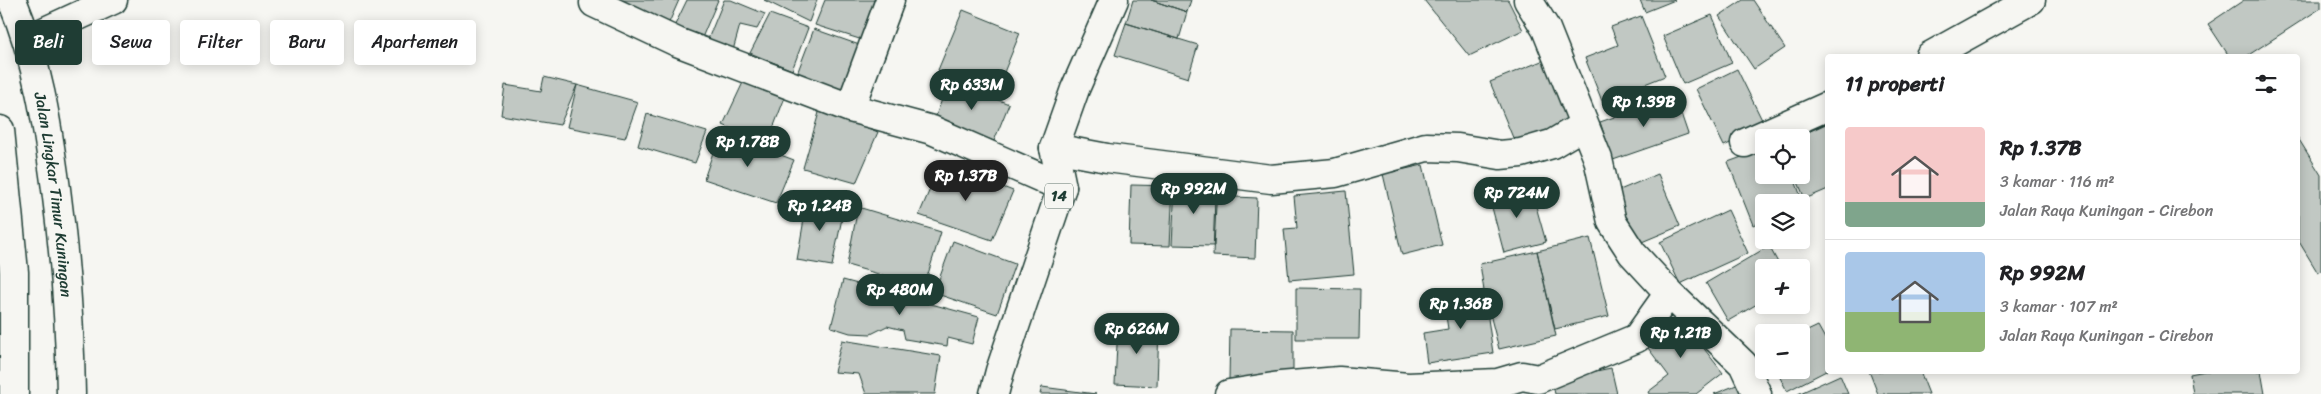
<!DOCTYPE html>
<html lang="id">
<head>
<meta charset="utf-8">
<style>
	body { margin:0; font-family:Sriracha,sans-serif; background:#f2f2f2; color:#202124; height:100vh; display:flex; flex-direction:column; font-size:19px; white-space:nowrap }
	* { box-sizing:border-box; margin:0 }
	p { font-size:16px; color:#757577 }
	.icon { flex:none; width:28px; height:28px; fill:none; stroke:currentColor; stroke-width:2; stroke-linecap:round; stroke-linejoin:round }
	.map { position:relative; flex:1; overflow:hidden }
	.sheet { position:absolute; left:1825px; top:54px; width:475px; height:320px; display:flex; flex-direction:column; background:#fff; border-radius:5px; box-shadow:0 2px 12px #0003 }
	.sheet>* { flex:none }
	.banner { position:absolute; left:15px; top:20px; width:475px; height:45px; display:flex; gap:10px }
	.fabs { position:absolute; left:1755px; top:129px; display:grid; gap:10px }
	.fabs a { display:grid; place-items:center; width:55px; height:55px; border-radius:5px; background:#fff; box-shadow:0 2px 12px #0003; font-size:25px }
	.price { position:absolute; translate:-50% -42px; padding:0 11px; border-radius:18px; background:#1f3d34; color:#fff; font-size:16px; line-height:32px; filter:drop-shadow(0 1px 2px #0008) }
	.price::after { content:''; position:absolute; left:50%; top:30px; width:15px; height:11px; margin-left:-8px; background:inherit; clip-path:polygon(0 0,100% 0,50% 100%) }
	.price.active { background:#222; color:#fff }
	ul { padding:0; list-style:none }
	li { display:flex; align-items:center; gap:15px; height:125px; padding:0 20px }
	li+li { border-top:1px solid #e0e0e0 }
	li span { display:grid; place-items:center; flex:none; width:140px; height:100px; border-radius:5px; color:#555 }
	li>.icon { margin-inline-start:auto }
	span .icon { width:60px; height:60px; fill:#fffc; stroke-width:1 }
	li b { font-size:21px }
	h2 { display:flex; justify-content:space-between; align-items:center; height:60px; padding:0 20px; font-size:21px }
	.chip { padding:0 18px; border-radius:5px; background:#fff; box-shadow:0 2px 12px #0003; font-size:18px; line-height:45px }
	.chip.active { background:#1f3d34; color:#fff }
	.map>svg:first-child { display:block }
	.building { fill:#c1c8c3; stroke:#1f3d34 }
	.lines { fill:none; stroke-linecap:round; stroke-linejoin:round }
	.minor-casing { stroke:#1f3d34; stroke-width:31 }
	.major-casing { stroke:#1f3d34; stroke-width:31 }
	.highway-casing { stroke:#1f3d34; stroke-width:31 }
	.minor { stroke:#f6f6f2; stroke-width:28 }
	.major { stroke:#f6f6f2; stroke-width:28 }
	.highway { stroke:#f6f6f2; stroke-width:28 }
	.labels { text-anchor:middle; stroke-width:4; stroke-linejoin:round; paint-order:stroke }
	.shield { fill:#f6f6f2; stroke:#60746d; stroke-width:1 }
	.shield-label { font-size:15px; font-weight:bold; fill:#1f3d34 }
	.street-label { font-size:16px; fill:#1f3d34; stroke:#f6f6f2 }
</style>
</head>
<body>
<div class="map">
<svg width="2321" height="394" viewBox="0 0 2321 394">
	<rect width="100%" height="100%" fill="#f6f6f2"/>
	<filter id="ink" filterUnits="userSpaceOnUse"><feTurbulence type="fractalNoise" baseFrequency=".02" numOctaves="2"/><feDisplacementMap in="SourceGraphic" scale="10" xChannelSelector="R" yChannelSelector="G"/><feConvolveMatrix kernelMatrix="1 2 1 2 8 2 1 2 1" color-interpolation-filters="sRGB"/></filter>
	<g filter="url(#ink)">
		<!-- building -->
		<path class="building" d="M618 0H679L668 25Z
			M687 0H718L701 40 672 31Z
			M724 0H731L765 14 757 29 740 25 732 54 706 44Z
			M764 0H817L809 22Z
			M825 0H883L869 42 815 25Z
			M1133 0H1151L1187 12 1179 39 1126 23Z
			M1151 0H1191L1187 12Z
			M1424 0H1508L1523 30 1469 56Z
			M1640 0H1675L1645 12Z
			M1743 0H1753L1785 48 1754 69 1719 16Z
			M2244 0H2321V8L2247 56H2229L2208 24Z
			M963 10 1020 33 996 92 938 70Z
			M770 14 808 28 792 70 750 53Z
			M1712 15 1732 63 1683 84 1663 36Z
			M1641 16 1665 76 1602 101 1585 58 1618 45 1611 27Z
			M1126 23 1198 45 1188 78 1115 55Z
			M814 29 865 47 846 97 795 79Z
			M1544 60 1569 124 1516 145 1490 82Z
			M1737 69 1765 126 1724 146 1696 89Z
			M747 74 787 92 767 144 723 125Z
			M544 77 577 85 560 125 501 115 505 85 541 91Z
			M949 81 1009 104 994 141 935 118Z
			M577 85 638 102 625 138 567 127Z
			M1675 96 1688 134 1613 160 1600 122Z
			M820 109 878 132 856 183 803 168Z
			M647 114 707 132 695 163 638 146Z
			M1828 123V189L1805 199 1795 175H1801V138H1795Z
			M720 132 794 160 776 203 704 179Z
			M2298 138 2321 175V271L2318 273 2298 240Z
			M1764 149V175H1793L1804 205 1801 206V202H1764V220L1753 225 1728 162Z
			M941 163 1013 191 992 240 919 215Z
			M1423 165 1442 245 1402 255 1383 174Z
			M1658 174 1680 226 1637 244 1615 192Z
			M1131 185 1173 186 1170 246 1129 245Z
			M1175 185 1217 186 1214 246 1172 245Z
			M1530 185 1546 242 1504 253 1489 196Z
			M1346 191 1354 274 1289 280 1284 229 1297 228 1294 196Z
			M808 196 844 209 832 266 797 260Z
			M1215 196 1257 198 1255 258 1213 256Z
			M858 207 941 232 924 287 847 265Z
			M1728 210 1748 253 1680 284 1660 242Z
			M1590 238 1609 316 1555 329 1537 251Z
			M953 241 1015 264 997 314 934 293Z
			M1769 246 1781 268H1764V300L1728 321 1706 283Z
			M1537 251 1556 336 1499 349 1484 291 1480 264Z
			M843 280 979 317 972 344 948 338 947 346 905 339 903 330 887 326 871 334 850 333 831 327Z
			M1296 288 1360 289 1359 339H1296Z
			M1484 291 1493 353 1427 363 1423 333 1448 329 1443 297Z
			M1676 313 1723 373 1696 394H1649L1648 392 1669 376 1642 340Z
			M1118 325 1159 326 1157 386 1115 384Z
			M1818 326 1828 344V370L1787 391 1776 370H1801V334Z
			M1230 329 1293 330V380H1229Z
			M842 340 941 356 935 394H866L859 374 834 372Z
			M1611 368 1617 394H1555L1552 380Z
			M1869 371H1920L1929 394H1878Z
			M2205 371H2261L2265 394H2193L2190 374Z
			M1840 375 1848 394H1798Z
			M1739 384 1742 394H1714Z
			M1042 387 1096 394H1040Z"/>
		<g class="lines">
			<defs>
				<path id="minor" d="M1528 0 1546 29 1598 159 1612 222 1632 253 1669 293 1743 364 1757 394
					M594 3 677 42 850 108 932 130 1062 187
					M28 39 113 0
					M1930 56 2031 0
					M850 108 890 0
					M1745 143 1828 106
					M1054 148 1107 158 1271 179 1335 173 1426 147 1458 148 1500 155 1521 153 1552 144 1584 125
					M1229 394 1280 386 1339 381 1408 387 1498 383 1522 376 1538 379 1637 338 1669 293"/>
				<g id="major">
					<path id="s1" d="M12 0C38 63 47 122 56 189 65 258 70 324 71 394"/>
					<path d="M0 130 14 272V394"/>
				</g>
				<path id="highway" d="M994 394 1000 371 1062 187 1054 148 1075 89 1114 0"/>
			</defs>
			<!-- minor casing -->
			<use href="#minor" class="minor-casing"/>
			<!-- major casing -->
			<use href="#major" class="major-casing"/>
			<!-- highway casing -->
			<use href="#highway" class="highway-casing"/>
			<!-- minor -->
			<use href="#minor" class="minor"/>
			<!-- major -->
			<use href="#major" class="major"/>
			<!-- highway -->
			<use href="#highway" class="highway"/>
		</g>
	</g>
	<g class="labels">
		<!-- shield labels -->
		<rect class="shield" x="1045" y="183.5" width="28" height="25" rx="4"/>
		<g class="shield-label">
			<text x="1059" y="201">14</text>
		</g>
		<!-- street labels -->
		<g class="street-label">
			<text dy="6" stroke="none"><textPath href="#s1" startOffset="200">Jalan Lingkar Timur Kuningan</textPath></text>
		</g>
	</g>
</svg>
<div class="fabs">
<a><svg class="icon" aria-label="locate" viewBox="0 0 24 24"><circle cx="12" cy="12" r="6"/><path d="M12 2v4M12 18v4M2 12h4M18 12h4"/></svg></a>
<a><svg class="icon" aria-label="layers" viewBox="0 0 24 24"><path d="M12 4l9 5-9 5-9-5zM3 14l9 5 9-5"/></svg></a>
<a>+</a>
<a>−</a>
</div>
<b class="price" style="left:972px;top:111px">Rp 633M</b>
<b class="price" style="left:1644px;top:128px">Rp 1.39B</b>
<b class="price" style="left:748px;top:168px">Rp 1.78B</b>
<b class="price active" style="left:966px;top:202px">Rp 1.37B</b>
<b class="price" style="left:1194px;top:215px">Rp 992M</b>
<b class="price" style="left:1517px;top:219px">Rp 724M</b>
<b class="price" style="left:820px;top:232px">Rp 1.24B</b>
<b class="price" style="left:900px;top:316px">Rp 480M</b>
<b class="price" style="left:1461px;top:330px">Rp 1.36B</b>
<b class="price" style="left:1137px;top:355px">Rp 626M</b>
<b class="price" style="left:1681px;top:359px">Rp 1.21B</b>
<div class="banner">
<a class="chip active">Beli</a>
<a class="chip">Sewa</a>
<a class="chip">Filter</a>
<a class="chip">Baru</a>
<a class="chip">Apartemen</a>
</div>
<section class="sheet">
<h2>11 properti<svg class="icon" aria-label="filters" viewBox="0 0 24 24"><path d="M4 7h16M4 17h16"/><circle cx="9" cy="7" r="2"/><circle cx="15" cy="17" r="2"/></svg></h2>
<ul>
<li><span style="background:linear-gradient(#f6c9c9 75%,#7fa58c 0)"><svg class="icon" aria-label="home" viewBox="0 0 24 24"><path d="M3 11l9-7 9 7M6 9v11h12V9"/></svg></span><div><b>Rp 1.37B</b><p>3 kamar · 116 m²</p><p>Jalan Raya Kuningan - Cirebon</p></div></li>
<li><span style="background:linear-gradient(#a9c7e8 60%,#8fb573 0)"><svg class="icon" aria-label="home" viewBox="0 0 24 24"><path d="M3 11l9-7 9 7M6 9v11h12V9"/></svg></span><div><b>Rp 992M</b><p>3 kamar · 107 m²</p><p>Jalan Raya Kuningan - Cirebon</p></div></li>
</ul>
</section>
</div>
</body>
</html>
